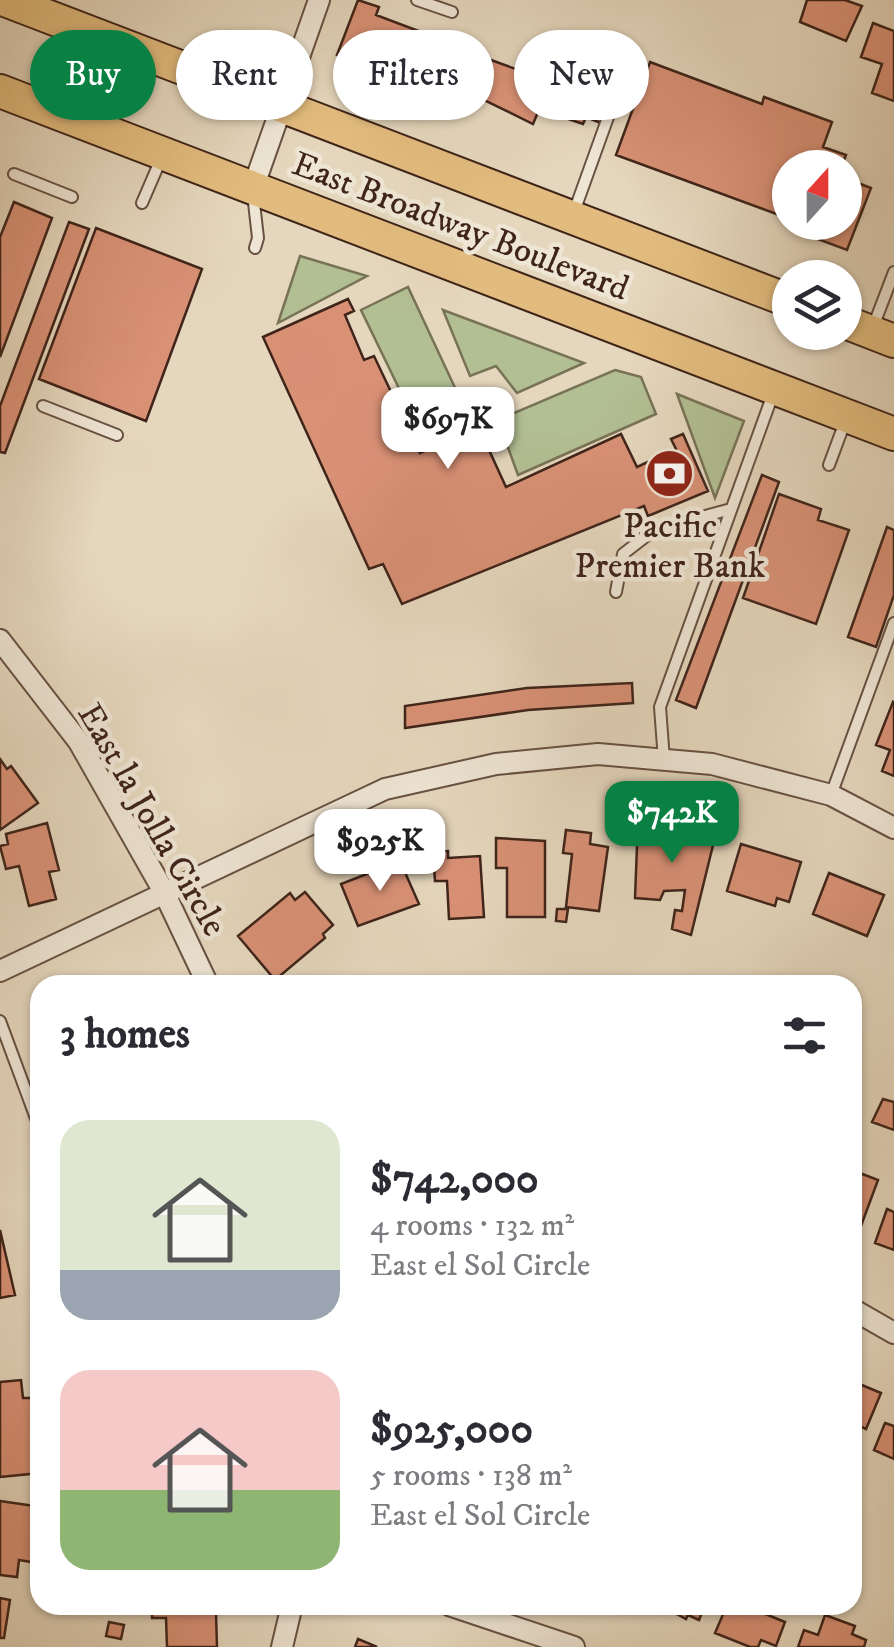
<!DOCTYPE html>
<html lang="en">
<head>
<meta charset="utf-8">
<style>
	body { margin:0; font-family:"IM FELL DW Pica",serif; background:#f2f2f3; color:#2b2b33; height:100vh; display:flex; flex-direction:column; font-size:38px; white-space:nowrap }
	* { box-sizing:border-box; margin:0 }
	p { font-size:32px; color:#7c7c81 }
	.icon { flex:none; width:55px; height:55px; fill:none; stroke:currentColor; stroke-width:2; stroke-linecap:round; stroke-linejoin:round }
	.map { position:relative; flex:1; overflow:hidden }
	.drawer { position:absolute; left:30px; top:975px; width:832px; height:640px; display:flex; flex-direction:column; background:#fff; border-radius:30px; box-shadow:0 2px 8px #0004 }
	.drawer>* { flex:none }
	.banner { position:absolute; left:30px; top:30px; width:835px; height:90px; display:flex; gap:20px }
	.needle { width:65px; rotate:21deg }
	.controls { position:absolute; left:772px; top:150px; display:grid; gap:20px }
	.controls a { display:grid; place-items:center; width:90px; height:90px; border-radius:50%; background:#fff; box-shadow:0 2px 8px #0004; font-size:50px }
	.price { position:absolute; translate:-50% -85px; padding:0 22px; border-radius:20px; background:#fff; color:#222; font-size:32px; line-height:65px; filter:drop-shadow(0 2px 5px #0008) }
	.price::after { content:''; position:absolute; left:50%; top:60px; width:30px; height:22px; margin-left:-15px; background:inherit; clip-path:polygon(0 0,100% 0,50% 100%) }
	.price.on { background:#0b8043; color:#fff }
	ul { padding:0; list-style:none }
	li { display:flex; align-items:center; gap:30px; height:250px; padding:0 30px }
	li span { display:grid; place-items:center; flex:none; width:280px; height:200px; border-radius:30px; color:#555 }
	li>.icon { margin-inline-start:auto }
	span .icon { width:120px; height:120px; fill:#fffc; stroke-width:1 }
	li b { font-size:42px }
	h2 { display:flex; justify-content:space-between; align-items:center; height:120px; padding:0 30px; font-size:42px }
	.chip { padding:0 35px; border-radius:45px; background:#fff; box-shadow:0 2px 8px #0004; font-size:35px; line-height:90px }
	.chip.on { background:#0b8043; color:#fff }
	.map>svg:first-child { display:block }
	.green { fill:#b2bf93; stroke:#787256; stroke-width:2.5 }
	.building { fill:#d99176; stroke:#3f241a; stroke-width:2.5 }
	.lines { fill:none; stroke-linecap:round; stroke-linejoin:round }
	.service-casing { stroke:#685143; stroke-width:14 }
	.minor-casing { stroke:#685143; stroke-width:24 }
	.primary-casing { stroke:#3f241a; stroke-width:36 }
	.service { stroke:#eee5d4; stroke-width:10 }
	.minor { stroke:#eee5d4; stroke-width:20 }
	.primary { stroke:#e2bc7e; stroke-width:32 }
	.labels { text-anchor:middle; stroke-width:9; stroke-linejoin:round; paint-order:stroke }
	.street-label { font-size:35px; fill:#3f241a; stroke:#eee5d4 }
	.poi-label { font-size:35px; fill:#3f241a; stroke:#eee5d4 }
</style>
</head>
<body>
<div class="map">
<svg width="894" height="1647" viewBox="0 0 894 1647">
	<rect width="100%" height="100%" fill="#e5d7bd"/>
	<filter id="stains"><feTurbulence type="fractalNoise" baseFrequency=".002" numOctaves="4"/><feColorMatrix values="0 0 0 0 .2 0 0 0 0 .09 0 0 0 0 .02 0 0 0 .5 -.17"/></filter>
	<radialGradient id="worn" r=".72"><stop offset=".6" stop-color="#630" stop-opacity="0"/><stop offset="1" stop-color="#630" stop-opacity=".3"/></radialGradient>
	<!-- green -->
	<path class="green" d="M300 256 367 276 278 323Z
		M408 287 470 420 425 442 361 310Z
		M443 310 584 363 517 393 496 366 470 376Z
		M615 370 641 377 656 414 518 475 498 420Z
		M677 394 744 421 715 498Z"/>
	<!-- building -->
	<path class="building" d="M358 0 379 7 376 15 445 41 432 75 422 72 416 85 337 55Z
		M807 0H845L862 6 846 41 800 22Z
		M873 23 894 31V101L872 93 882 64 861 57Z
		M584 36 598 41 585 78 570 72Z
		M491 60 532 75 538 60 557 67 533 124 478 97Z
		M650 62 762 104 764 97 832 122 823 147 846 155 841 168H790V219L616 155Z
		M557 67 614 88 601 123 586 117 583 124 541 110Z
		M845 178 871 188 847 250 791 229 794 222H845Z
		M14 202 52 218 0 357V237Z
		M69 222 89 229 5 453 0 452V406Z
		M96 228 202 269 146 421 39 379Z
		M348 299 354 311 345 315 364 360 374 356 420 453 478 426 506 487 621 434 637 467 676 449 671 439 683 434 708 491 648 516 644 506 402 604 383 564 369 569 263 337Z
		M762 475 779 482 696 708 676 700Z
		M779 494 821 509 818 520 849 530 816 624 743 598Z
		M887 527 894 530V595L876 647 848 637Z
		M632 683 633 703 528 710 405 728V706L527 688Z
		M893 702 894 703V776L882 771 890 750 876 745Z
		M0 759 7 769 11 766 38 803 0 830Z
		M660 818 684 820V832L715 837 691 935 672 929 675 910 682 911 685 890 664 891 660 900 635 898 638 820Z
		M47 823 59 870 49 872 56 899 29 906 19 866 6 869 0 846 8 844 6 834Z
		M566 830 591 833 590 844 608 847 599 911 566 907 572 854 563 853Z
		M496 838 545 841V917H507V868H496Z
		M741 844 801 862 789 902 777 898 775 906 727 891Z
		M448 851V858L480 856 484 917 449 919 447 881H435L433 852Z
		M400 861 419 904 358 926 341 884Z
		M829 873 884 895 867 936 813 914Z
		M305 892 333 925 323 934 325 938 275 980 238 936 290 893 295 900Z
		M557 909H568L566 922 556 921Z
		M883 1099 894 1102V1130L872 1122Z
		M852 1170 878 1180 861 1226 852 1223Z
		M887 1209 894 1212V1250L875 1243Z
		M0 1230 15 1295 0 1298Z
		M34 1256H40V1293Z
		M21 1380 23 1398H31L35 1436 40 1435V1473L0 1477V1382Z
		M852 1381 881 1393 866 1429 852 1423Z
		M885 1423 894 1426V1459L874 1450Z
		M0 1501 35 1506 31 1562 19 1560 17 1577 0 1575Z
		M0 1598 10 1600 4 1638H0Z
		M152 1605H251V1612L216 1613 217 1647H167L166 1618H152Z
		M660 1605H659H705L699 1620 688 1615 686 1619Z
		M727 1605H743L785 1622 776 1646 761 1640 758 1647H750L715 1633Z
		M825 1615 855 1626 852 1634 866 1640 864 1647H798L804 1630 818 1635Z
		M109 1622 124 1625 121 1639 106 1636Z
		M358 1639 377 1647H355Z"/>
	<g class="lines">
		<defs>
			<path id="service" d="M417 0 452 12
				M220 76 236 41
				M14 174 72 197
				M253 194 258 238 255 248
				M142 203 161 159
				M574 212 621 81
				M873 327 894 272
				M43 406 117 435
				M829 465 845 422
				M616 592 623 554 654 530 731 509
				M664 760 660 707 773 394
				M831 795 894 623
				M0 1021 40 1129"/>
			<path id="minor" d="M253 188 319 0
				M0 640 79 742 163 890 208 985
				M0 971 385 789 496 764 598 754 712 764 831 795 894 828
				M852 1309 894 1333
				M449 1605 574 1647
				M282 1647 292 1605"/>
			<path id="primary" d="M5 0 790 301
				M0 91 894 434
				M845 322 894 341"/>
		</defs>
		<!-- service casing -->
		<use href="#service" class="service-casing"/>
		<!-- minor casing -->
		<use href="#minor" class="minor-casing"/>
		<!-- primary casing -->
		<use href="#primary" class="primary-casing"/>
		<!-- service -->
		<use href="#service" class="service"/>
		<!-- minor -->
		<use href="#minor" class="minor"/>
		<!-- primary -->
		<use href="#primary" class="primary"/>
	</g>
	<!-- icons -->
	<defs>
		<symbol id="bank-disc" viewBox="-11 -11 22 22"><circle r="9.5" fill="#8f2418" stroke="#eee5d4"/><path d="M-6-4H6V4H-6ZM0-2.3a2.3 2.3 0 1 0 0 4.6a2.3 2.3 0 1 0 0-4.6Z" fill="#fff"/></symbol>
	</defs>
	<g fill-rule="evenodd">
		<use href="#bank-disc" x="642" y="446" width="55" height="55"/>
	</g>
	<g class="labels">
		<!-- street labels -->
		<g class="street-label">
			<text transform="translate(461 225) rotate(21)" y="12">East Broadway Boulevard</text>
			<text transform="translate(153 819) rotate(60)" y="12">East la Jolla Circle</text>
		</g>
		<!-- poi labels -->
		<g class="poi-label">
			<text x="670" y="537">Pacific<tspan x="670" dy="40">Premier Bank</tspan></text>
		</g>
	</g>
	<rect width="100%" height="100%" filter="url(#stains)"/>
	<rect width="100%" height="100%" fill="url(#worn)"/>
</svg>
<div class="controls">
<a><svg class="needle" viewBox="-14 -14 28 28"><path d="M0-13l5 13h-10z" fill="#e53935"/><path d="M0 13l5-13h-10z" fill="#7c7c81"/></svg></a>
<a><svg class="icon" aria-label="layers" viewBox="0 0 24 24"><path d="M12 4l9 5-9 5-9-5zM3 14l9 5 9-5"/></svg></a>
</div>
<b class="price" style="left:448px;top:472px">$697K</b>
<b class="price on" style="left:672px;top:866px">$742K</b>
<b class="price" style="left:380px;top:894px">$925K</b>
<div class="banner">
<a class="chip on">Buy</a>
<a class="chip">Rent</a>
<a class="chip">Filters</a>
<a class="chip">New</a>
</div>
<section class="drawer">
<h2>3 homes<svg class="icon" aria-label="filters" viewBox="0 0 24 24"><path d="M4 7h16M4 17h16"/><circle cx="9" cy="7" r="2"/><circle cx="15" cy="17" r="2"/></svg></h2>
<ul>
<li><span style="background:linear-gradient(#dfe7d0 75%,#9aa5b1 0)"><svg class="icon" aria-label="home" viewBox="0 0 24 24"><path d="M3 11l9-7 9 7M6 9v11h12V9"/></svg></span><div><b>$742,000</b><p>4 rooms · 132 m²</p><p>East el Sol Circle</p></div></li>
<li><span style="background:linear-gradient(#f6c9c9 60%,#8fb573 0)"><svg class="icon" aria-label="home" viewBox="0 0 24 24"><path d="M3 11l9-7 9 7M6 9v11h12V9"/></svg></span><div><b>$925,000</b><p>5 rooms · 138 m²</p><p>East el Sol Circle</p></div></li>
</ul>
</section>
</div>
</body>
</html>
